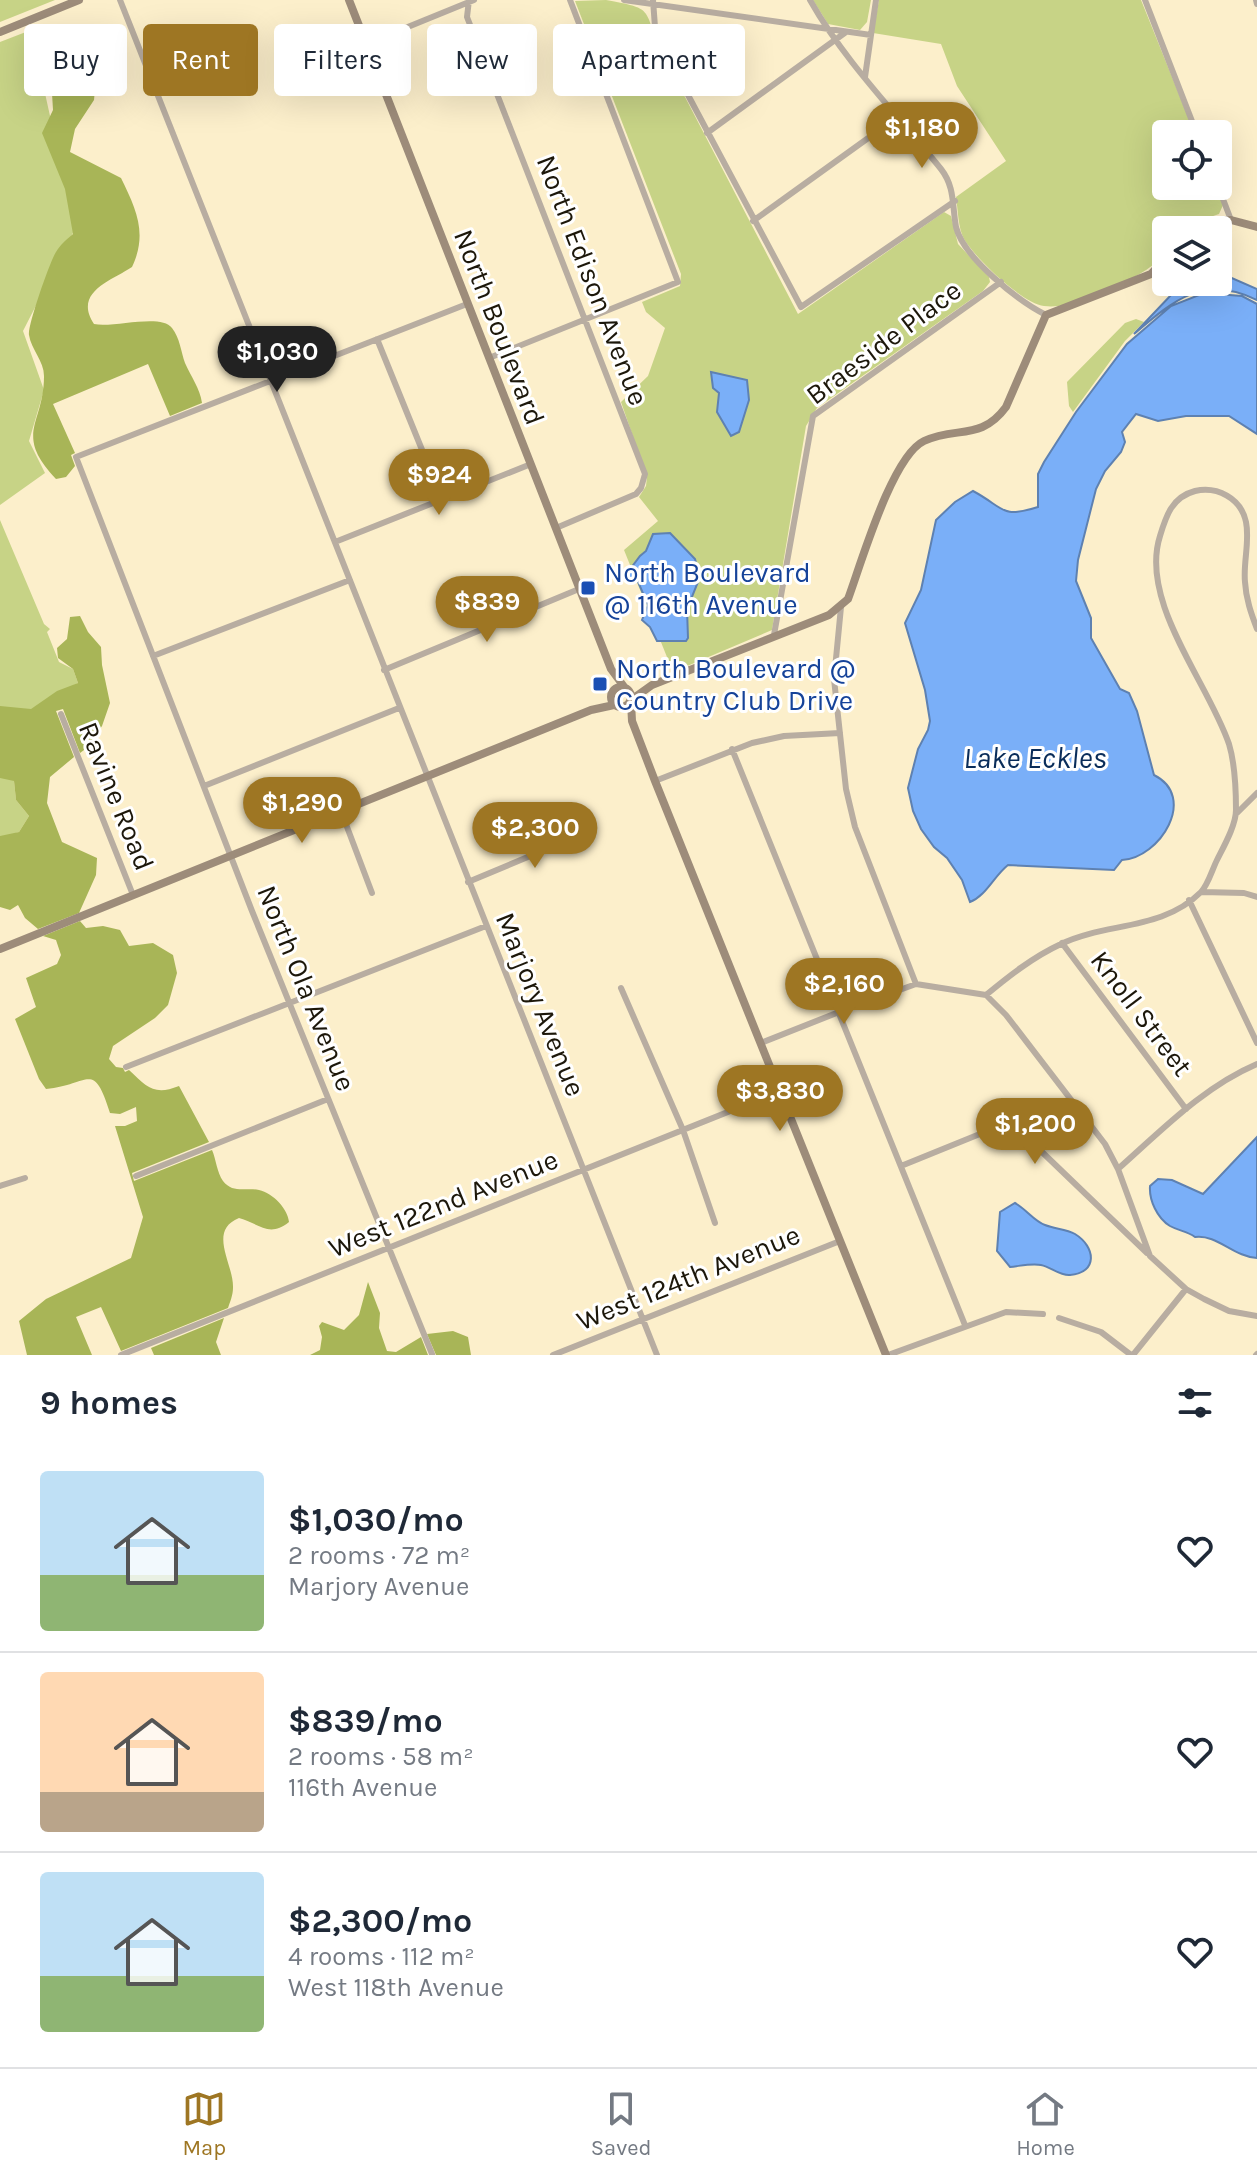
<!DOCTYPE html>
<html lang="en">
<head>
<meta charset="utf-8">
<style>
	body { margin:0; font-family:Karla,sans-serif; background:#f2f2f3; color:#1f2937; height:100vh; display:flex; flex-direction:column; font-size:30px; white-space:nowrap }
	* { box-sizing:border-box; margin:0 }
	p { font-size:26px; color:#747a83 }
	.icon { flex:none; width:44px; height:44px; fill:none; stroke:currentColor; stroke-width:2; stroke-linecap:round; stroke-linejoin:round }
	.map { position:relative; height:1355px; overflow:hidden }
	.details { display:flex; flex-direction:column; background:#fff; flex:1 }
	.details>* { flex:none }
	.banner { position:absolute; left:24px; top:24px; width:800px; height:72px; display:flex; gap:16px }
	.tools { position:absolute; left:1152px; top:120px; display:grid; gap:16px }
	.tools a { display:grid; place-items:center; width:80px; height:80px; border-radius:8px; background:#fff; box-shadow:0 8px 32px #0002; font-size:40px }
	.price { position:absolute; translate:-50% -68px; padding:0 18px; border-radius:28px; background:#9e7623; color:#fff; font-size:26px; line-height:52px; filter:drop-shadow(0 2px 4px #0008) }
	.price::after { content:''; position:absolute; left:50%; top:48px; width:24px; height:18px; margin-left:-12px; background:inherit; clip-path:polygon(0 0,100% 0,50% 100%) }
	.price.active { background:#222; color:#fff }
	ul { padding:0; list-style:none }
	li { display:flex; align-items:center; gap:24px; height:200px; padding:0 40px }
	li+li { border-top:2px solid #e0e1e3 }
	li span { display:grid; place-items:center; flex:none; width:224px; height:160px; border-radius:8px; color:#555 }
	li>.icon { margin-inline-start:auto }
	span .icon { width:96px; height:96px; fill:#fffc; stroke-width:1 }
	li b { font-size:34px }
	h2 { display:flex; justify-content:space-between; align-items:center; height:96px; padding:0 40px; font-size:34px }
	.pill { padding:0 28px; border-radius:8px; background:#fff; box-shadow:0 8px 32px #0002; font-size:28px; line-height:72px }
	.pill.active { background:#9e7623; color:#fff }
	.tabs { display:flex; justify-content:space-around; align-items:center; height:112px; border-top:2px solid #e0e1e3; background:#fff; font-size:22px; color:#747a83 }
	.tabs a { display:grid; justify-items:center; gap:4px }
	.tabs .active { color:#9e7623 }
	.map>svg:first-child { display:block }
	.green { fill:#c7d386 }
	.forest { fill:#a8b557 }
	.water { fill:#7aaff8; stroke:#5e81b1; stroke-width:2 }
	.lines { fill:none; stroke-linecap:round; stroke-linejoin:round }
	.street { stroke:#b8ada1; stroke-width:6 }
	.secondary { stroke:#9d8c7a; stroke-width:8 }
	.transit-dot { fill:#1a4fb4; stroke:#fff; stroke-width:3 }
	.labels { text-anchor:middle; stroke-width:6; stroke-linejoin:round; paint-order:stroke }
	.street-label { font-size:28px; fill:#1c170a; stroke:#fff }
	.transit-label { font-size:28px; fill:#164399; stroke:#fff; text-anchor:start }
	.water-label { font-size:30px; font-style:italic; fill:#0a2d5a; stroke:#fff }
</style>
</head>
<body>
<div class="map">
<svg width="1257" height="1355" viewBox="0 0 1257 1355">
	<rect width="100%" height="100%" fill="#fcefcb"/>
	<!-- green -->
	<path class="green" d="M0 0H55L0 22Z
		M606 0C654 9 643 7 660 49L798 314 944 212 951 216 958 244 989 277 990 282 983 291 817 408 806 426 772 630 673 672 624 550 658 521 639 497 646 486 647 477 621 402 648 376 665 328 646 312 642 302 680 286 681 274 575 1Z
		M813 0H871L867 22 860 30 828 24Z
		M879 0H1141L1195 134H1166V186H1215L1223 205 1219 214 1193 223 1186 230H1166V253C1150 271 1131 279 1109 288 1088 296 1067 309 1044 306 1022 303 976 259 964 239 958 228 958 210 956 197L1006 161 957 86 941 44 873 33Z
		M31 30 75 229 23 331 44 390 29 441 45 473 0 505V42Z
		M1136 319 1144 322 1125 341 1073 412 1069 406 1067 382 1125 323Z
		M0 520 44 624 50 629 47 632 59 662 73 669 78 683 0 727Z
		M0 761 14 781 16 800 29 816 19 832 16 833 0 905Z"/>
	<!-- forest -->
	<path class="forest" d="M30 32 70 44 96 78 94 100 75 129 70 152 121 178C136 209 148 233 132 267 111 281 73 292 94 324 114 328 161 313 172 328 180 338 181 352 185 363 191 377 200 388 202 403L170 416 148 364 53 404 75 453 71 455 75 466 66 477 56 479C13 433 44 425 44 376 44 361 31 349 29 335 27 327 50 261 56 252 60 245 67 239 73 234L65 189 42 133 53 110 52 93 48 68Z
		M80 616 88 632 101 647 102 665 110 703 102 726 88 747 80 753 63 709 56 711 74 757 50 777 47 803 62 842 97 858 96 875 79 913 38 929 25 918 18 905 10 910 0 907V836L19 832 29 816 16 800 14 781 0 778V706L31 709 57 691 78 683 73 669 58 658 57 648 67 639 70 617Z
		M80 921 86 928 103 926 120 930 129 946 153 943 173 955 177 973 168 1005 155 1018 113 1046 109 1059 116 1067 123 1068 125 1072 129 1070C147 1087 154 1096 179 1086L209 1142 132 1173 134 1181 212 1150C216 1159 217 1173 223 1181 233 1194 246 1187 259 1190 273 1193 288 1209 289 1222 269 1238 260 1224 239 1218 207 1231 234 1264 233 1288 233 1295 230 1302 228 1308L121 1351 101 1307 76 1317 92 1355H27L19 1321 46 1299 131 1258 143 1217 115 1126H125L137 1121 136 1107 120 1114 110 1113C93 1059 90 1085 46 1089L39 1079 15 1019 36 1007 26 978 57 964 61 955 56 940 43 936Z
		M368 1282 380 1313 379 1328 387 1351 396 1352 421 1337 428 1355H310L320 1350 322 1337 319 1326 322 1322 344 1330 359 1315Z
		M224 1318 216 1342 221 1355H154L151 1348Z
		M453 1331 468 1337 471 1355H436L427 1334Z"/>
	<!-- water -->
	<path class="water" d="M1218 272 1257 289V300C1203 274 1174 300 1134 334L1171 295 1191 282H1218Z
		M1204 293 1242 296 1257 304V434L1229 416H1186L1158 421 1136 414 1122 432 1125 442 1121 452 1105 471 1096 489 1078 560 1076 581 1091 618V638L1120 689 1129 693 1137 711 1154 775C1198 797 1160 858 1122 860L1114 870 1008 865C994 876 986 896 970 902L962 880 947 858 934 847 921 829 913 811 908 788 918 749 928 730 930 721 925 690 905 623 921 590 936 520 955 502 973 491C1005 508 1000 519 1038 507V474L1044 462 1076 412 1127 344 1171 306Z
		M711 372 747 380 749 400 739 432 731 436 717 412 719 393 713 388Z
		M670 533 695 559 700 577 687 609 688 638 686 641H657L650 627 642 620 648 605 636 577 629 579 625 576 640 556 646 551 653 534Z
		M1257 1137V1258C1234 1257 1217 1234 1195 1237 1187 1231 1179 1231 1170 1226 1157 1218 1149 1200 1150 1186L1158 1179 1172 1180 1203 1194Z
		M1015 1203C1026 1209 1034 1221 1045 1225 1055 1229 1066 1229 1075 1234 1096 1247 1098 1273 1070 1275 1060 1276 1051 1267 1041 1265 1032 1263 1020 1266 1010 1267L997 1251 1000 1212Z"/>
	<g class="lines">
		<!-- street -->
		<path class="street" d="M120 0 657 1355
			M469 0 467 17 645 474 641 488 636 494 556 528
			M624 0 871 35
			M653 0 655 27 664 50 801 307 955 201
			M810 0C845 62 896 113 941 169 955 187 952 205 956 227 963 257 1018 301 1046 315
			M1145 0 1197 134
			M1256 0 1257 4
			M366 44 474 0
			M865 77 876 0
			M707 133 846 32
			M1218 186 1231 220
			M753 221 896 118
			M377 339 442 499
			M489 358 678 282 570 0
			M335 542 531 464
			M841 607 834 679 846 789 855 827 916 984 986 995 1006 1015 1105 1144 1118 1169 1150 1256 1186 1289 1204 1299 1229 1311 1257 1316
			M774 635 813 416 1001 282
			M153 656 350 580
			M384 670 579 589
			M61 714 133 895
			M732 749 965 1325
			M655 781 752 743 784 736 840 733
			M204 786 399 708
			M341 811 372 893
			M1237 813 1257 793
			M468 882 590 831
			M1202 892 1244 893 1257 897
			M1189 900 1257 1043
			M1062 943 1186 1109
			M621 988 683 1130 715 1223
			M986 995C1009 976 1033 957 1061 944 1106 922 1162 931 1201 892 1208 885 1212 870 1217 860 1224 846 1236 825 1236 810 1236 789 1235 764 1229 744 1208 682 1139 602 1160 536 1166 516 1172 497 1195 491 1217 486 1241 498 1246 522 1250 541 1243 563 1245 582 1246 599 1251 613 1257 629
			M761 1043 839 1012 916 984
			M126 1067 486 926
			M901 1166 1002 1125 1016 1127 1147 1253
			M1118 1169C1161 1131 1203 1087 1257 1064
			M136 1176 328 1099
			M0 1186 25 1178
			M1059 1318 1101 1332 1131 1355
			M432 1354 252 911 76 457 467 304
			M121 1355 780 1091
			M553 1355 840 1241
			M888 1355 1006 1312 1043 1314
			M1133 1355 1186 1289
			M1256 1355 1257 1354"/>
		<!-- secondary -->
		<path class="secondary" d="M349 0 611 669 625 688
			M0 32 79 0
			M1194 230 1202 222 1231 220 1257 227
			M611 697a10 10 0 1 1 20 0a10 10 0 1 1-20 0Z
			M631 700 652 685 829 615 848 599C861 564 892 456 924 441 957 426 981 441 1006 407L1046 315 1151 274 1166 258
			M631 702 632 721 655 781 886 1355
			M0 949 591 710 614 705"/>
	</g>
	<!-- markers -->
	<g class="transit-dot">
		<rect x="580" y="580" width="16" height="16" rx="4"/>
		<rect x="592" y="676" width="16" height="16" rx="4"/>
	</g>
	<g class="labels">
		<!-- street labels -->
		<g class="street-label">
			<text transform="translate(593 280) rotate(69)" y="10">North Edison Avenue</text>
			<text transform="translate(500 327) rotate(69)" y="10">North Boulevard</text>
			<text transform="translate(883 342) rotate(-37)" y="10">Braeside Place</text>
			<text transform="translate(117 796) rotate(68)" y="10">Ravine Road</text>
			<text transform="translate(307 988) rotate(68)" y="10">North Ola Avenue</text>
			<text transform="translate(541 1004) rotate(68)" y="10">Marjory Avenue</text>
			<text transform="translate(1142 1013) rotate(53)" y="10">Knoll Street</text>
			<text transform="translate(443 1203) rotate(-22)" y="10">West 122nd Avenue</text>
			<text transform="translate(688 1277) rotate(-22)" y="10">West 124th Avenue</text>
		</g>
		<!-- transit labels -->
		<g class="transit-label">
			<text x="604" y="582">North Boulevard<tspan x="604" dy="32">@ 116th Avenue</tspan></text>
			<text x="616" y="678">North Boulevard @<tspan x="616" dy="32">Country Club Drive</tspan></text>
		</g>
		<!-- water labels -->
		<g class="water-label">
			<text x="1035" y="768">Lake Eckles</text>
		</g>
	</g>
</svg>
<div class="tools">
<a><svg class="icon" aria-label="locate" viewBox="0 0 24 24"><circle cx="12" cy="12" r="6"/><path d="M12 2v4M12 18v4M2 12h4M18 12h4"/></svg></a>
<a><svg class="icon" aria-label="layers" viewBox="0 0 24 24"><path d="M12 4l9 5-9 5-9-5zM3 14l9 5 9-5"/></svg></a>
</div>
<b class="price" style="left:922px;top:170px">$1,180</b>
<b class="price active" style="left:277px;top:394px">$1,030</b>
<b class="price" style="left:439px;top:517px">$924</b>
<b class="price" style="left:487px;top:644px">$839</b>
<b class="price" style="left:302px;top:845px">$1,290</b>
<b class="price" style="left:535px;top:870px">$2,300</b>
<b class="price" style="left:844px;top:1026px">$2,160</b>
<b class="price" style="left:780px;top:1133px">$3,830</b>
<b class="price" style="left:1035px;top:1166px">$1,200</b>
<div class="banner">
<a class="pill">Buy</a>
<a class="pill active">Rent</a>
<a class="pill">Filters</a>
<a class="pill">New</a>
<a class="pill">Apartment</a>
</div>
</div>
<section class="details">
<h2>9 homes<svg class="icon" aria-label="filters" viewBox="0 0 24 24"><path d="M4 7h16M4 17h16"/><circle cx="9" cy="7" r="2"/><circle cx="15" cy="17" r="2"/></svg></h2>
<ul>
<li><span style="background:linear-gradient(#bfe0f5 65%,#8fb573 0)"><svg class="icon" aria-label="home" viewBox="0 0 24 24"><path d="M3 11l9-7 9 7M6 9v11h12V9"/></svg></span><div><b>$1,030/mo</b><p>2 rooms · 72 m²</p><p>Marjory Avenue</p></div><svg class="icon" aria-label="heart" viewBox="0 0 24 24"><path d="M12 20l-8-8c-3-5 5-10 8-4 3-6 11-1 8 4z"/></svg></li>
<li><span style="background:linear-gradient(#ffd9b3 75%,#b9a48a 0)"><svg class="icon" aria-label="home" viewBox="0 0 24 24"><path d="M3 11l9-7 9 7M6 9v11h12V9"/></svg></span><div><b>$839/mo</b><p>2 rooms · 58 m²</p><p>116th Avenue</p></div><svg class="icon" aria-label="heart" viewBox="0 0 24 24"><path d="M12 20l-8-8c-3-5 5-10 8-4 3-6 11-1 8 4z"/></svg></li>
<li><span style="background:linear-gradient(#bfe0f5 65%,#8fb573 0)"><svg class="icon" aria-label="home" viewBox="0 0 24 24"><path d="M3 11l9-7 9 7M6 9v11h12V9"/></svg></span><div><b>$2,300/mo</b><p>4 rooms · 112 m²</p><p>West 118th Avenue</p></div><svg class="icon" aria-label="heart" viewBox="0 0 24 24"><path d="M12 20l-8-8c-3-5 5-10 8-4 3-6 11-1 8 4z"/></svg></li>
</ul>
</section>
<nav class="tabs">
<a class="active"><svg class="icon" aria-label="map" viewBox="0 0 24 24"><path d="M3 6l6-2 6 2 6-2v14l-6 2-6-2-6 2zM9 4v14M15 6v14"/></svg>Map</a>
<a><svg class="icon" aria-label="saved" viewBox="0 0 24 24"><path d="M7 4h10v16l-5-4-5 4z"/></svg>Saved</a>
<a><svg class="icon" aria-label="home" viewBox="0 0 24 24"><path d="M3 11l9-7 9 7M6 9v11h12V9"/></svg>Home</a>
</nav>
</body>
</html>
